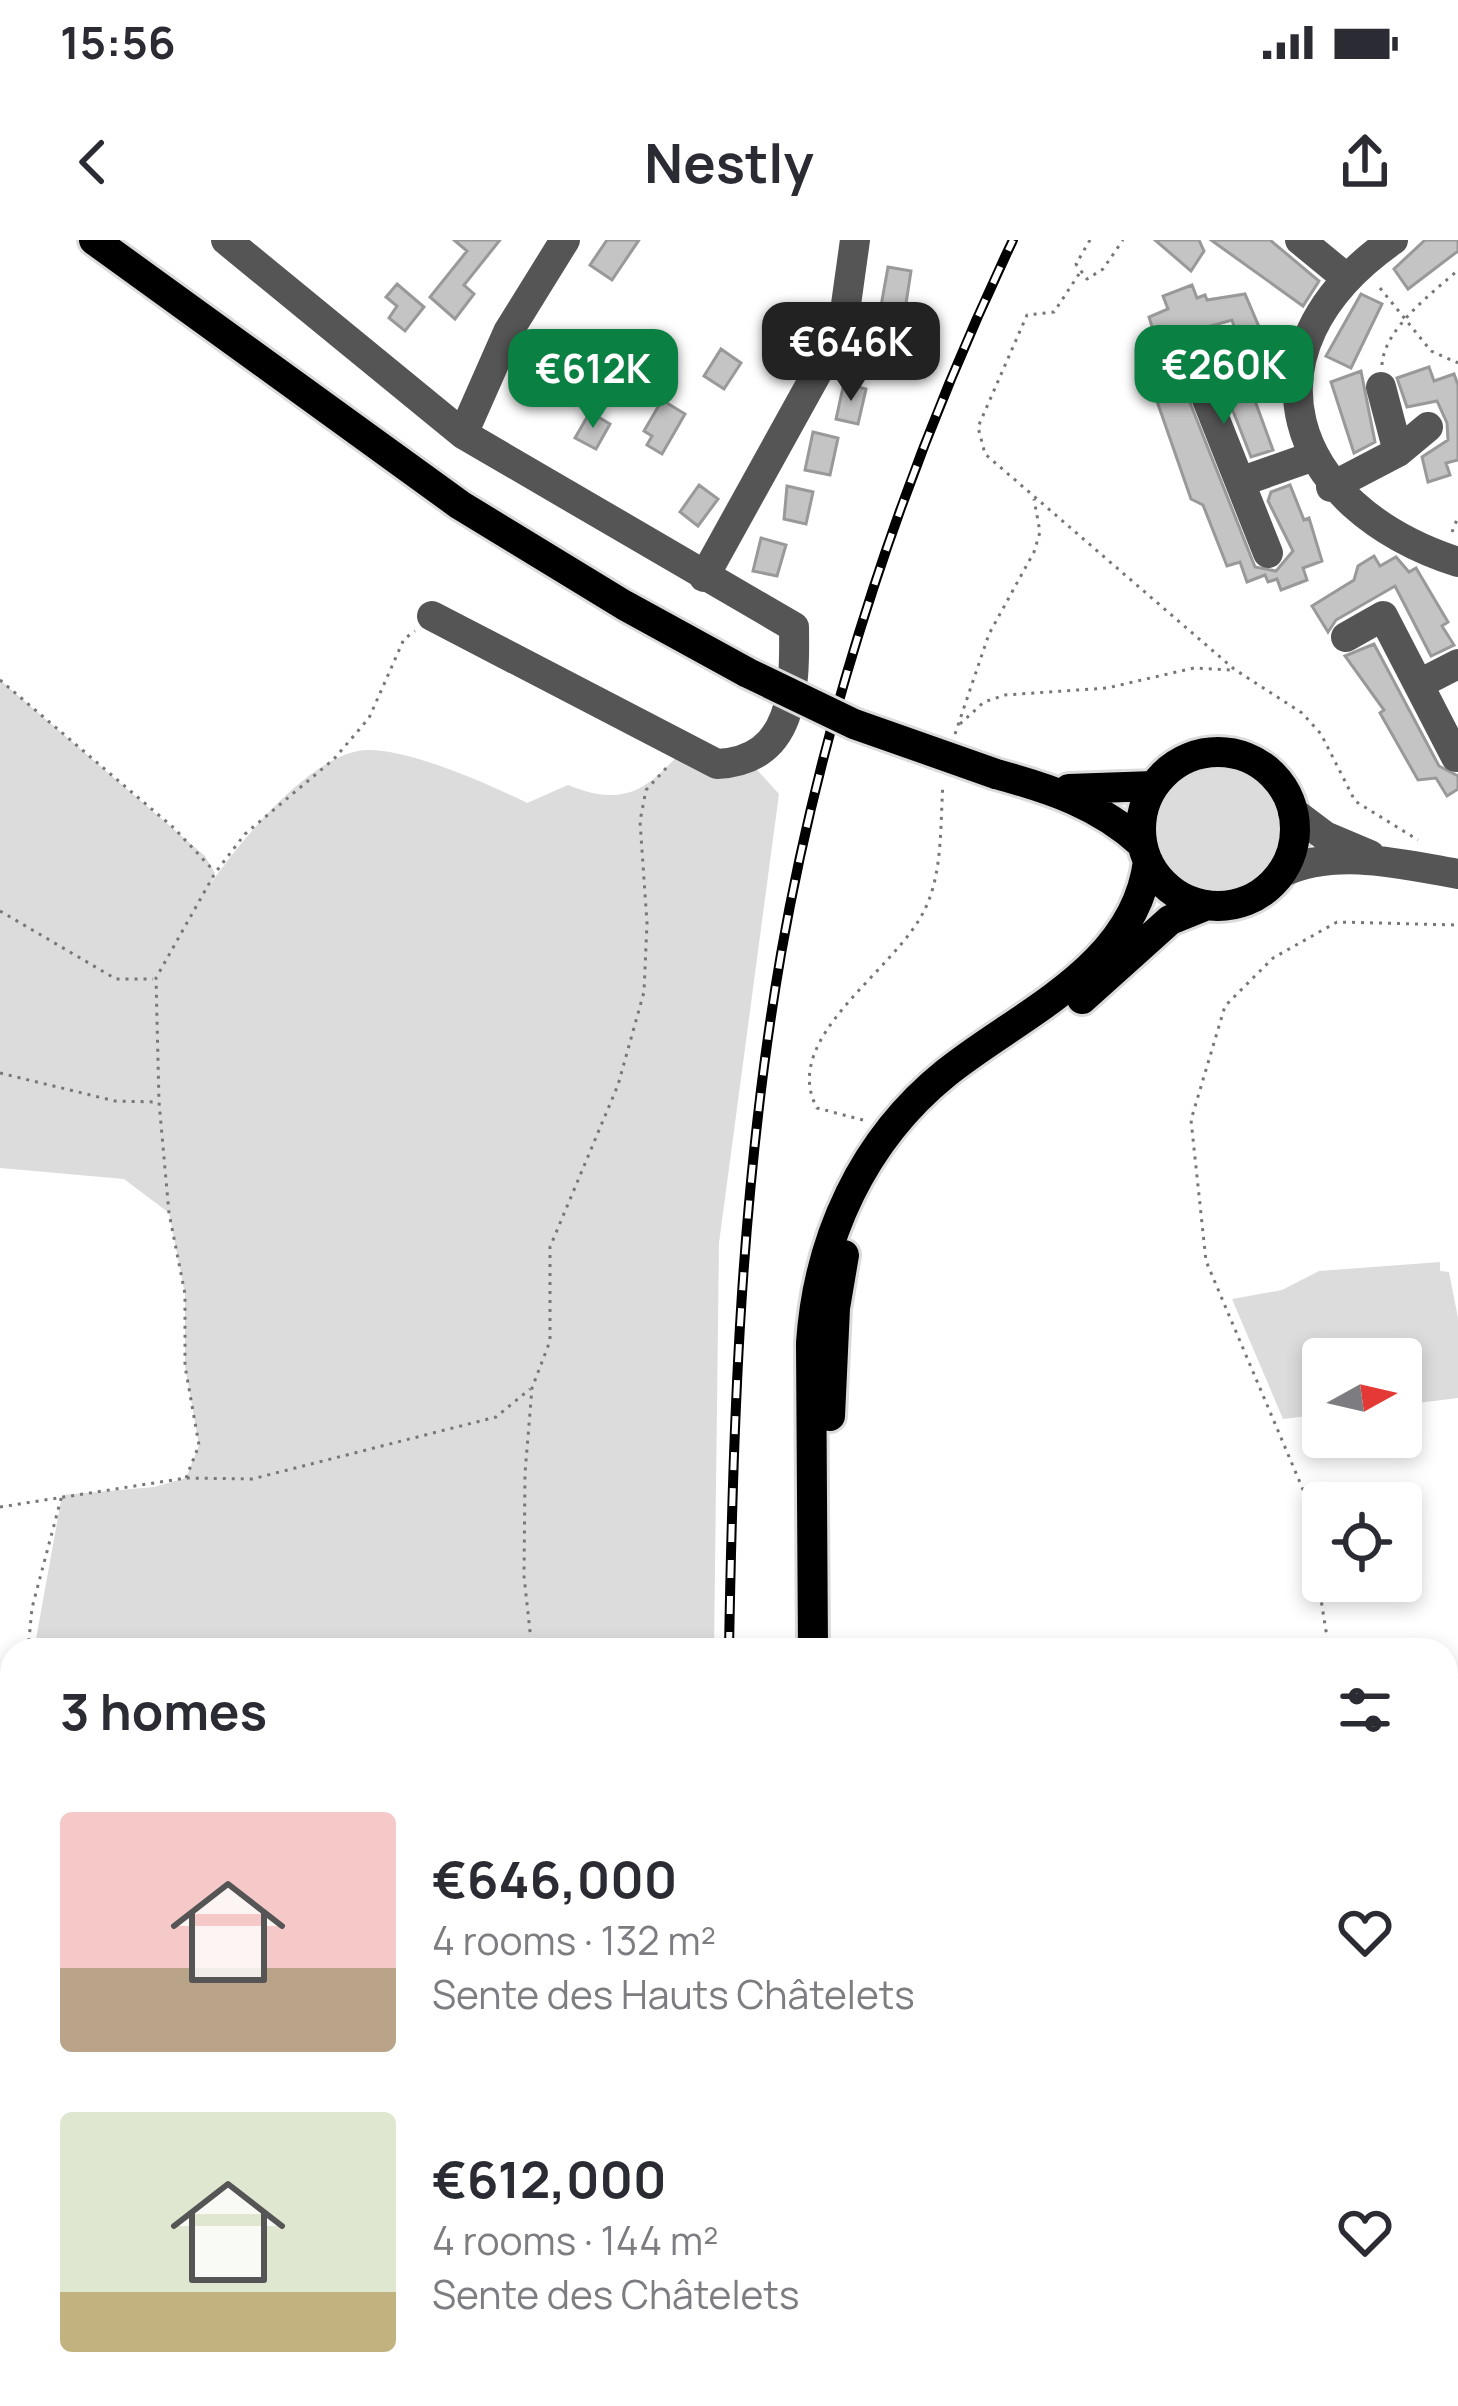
<!DOCTYPE html>
<html lang="en">
<head>
<meta charset="utf-8">
<style>
	body { margin:0; font-family:Manrope,sans-serif; background:#f2f2f3; color:#2b2b33; height:100vh; display:flex; flex-direction:column; font-size:45px; white-space:nowrap }
	* { box-sizing:border-box; margin:0 }
	p { font-size:39px; color:#7c7c81 }
	.icon { flex:none; width:66px; height:66px; fill:none; stroke:currentColor; stroke-width:2; stroke-linecap:round; stroke-linejoin:round }
	.map { position:relative; flex:1; overflow:hidden }
	.details { position:absolute; left:0px; top:1398px; width:1458px; height:768px; display:flex; flex-direction:column; background:#fff; border-radius:36px 36px 0 0; box-shadow:0 6px 18px #0003 }
	.details>* { flex:none }
	.needle { width:78px; rotate:82deg }
	.tools { position:absolute; left:1302px; top:1098px; display:grid; gap:24px }
	.tools a { display:grid; place-items:center; width:120px; height:120px; border-radius:12px; background:#fff; box-shadow:0 6px 18px #0003; font-size:60px }
	.price { position:absolute; translate:-50% -102px; padding:0 27px; border-radius:24px; background:#0b8043; color:#fff; font-size:39px; line-height:78px; filter:drop-shadow(0 3px 6px #0008) }
	.price::after { content:''; position:absolute; left:50%; top:72px; width:36px; height:27px; margin-left:-18px; background:inherit; clip-path:polygon(0 0,100% 0,50% 100%) }
	.price.active { background:#222; color:#fff }
	ul { padding:0; list-style:none }
	li { display:flex; align-items:center; gap:36px; height:300px; padding:0 60px }
	li span { display:grid; place-items:center; flex:none; width:336px; height:240px; border-radius:12px; color:#555 }
	li>.icon { margin-inline-start:auto }
	span .icon { width:144px; height:144px; fill:#fffc; stroke-width:1 }
	li b { font-size:51px }
	h2 { display:flex; justify-content:space-between; align-items:center; height:144px; padding:0 60px; font-size:51px }
	.status { display:flex; justify-content:space-between; align-items:center; height:84px; padding:0 60px; background:#fff; direction:ltr }
	.status svg { height:33px; fill:currentColor }
	header { display:flex; justify-content:space-between; align-items:center; height:156px; padding:0 60px; background:#fff; font-size:54px; font-weight:700 }
	.map>svg:first-child { display:block }
	.green { fill:#dcdcdc }
	.building { fill:#c4c4c4; stroke:#999; stroke-width:3 }
	.lines { fill:none; stroke-linecap:round; stroke-linejoin:round }
	.major-casing { stroke:#dbdbdb; stroke-width:36 }
	.path { stroke:#777; stroke-width:3; stroke-dasharray:3 6; stroke-linecap:butt }
	.minor { stroke:#555; stroke-width:30 }
	.major { stroke:#000; stroke-width:30 }
	.rail-casing { stroke:#000; stroke-width:10 }
	.rail { stroke:#fff; stroke-width:6; stroke-dasharray:18; stroke-linecap:butt }
	.major-bridge-casing { stroke:#dbdbdb; stroke-width:36; stroke-linecap:butt }
	.major-bridge { stroke:#000; stroke-width:30 }
</style>
</head>
<body>
<div class="status"><b>15:56</b><svg viewBox="0 0 49 12"><path d="M0 12V9h3v3zM5 12V6h3v6zM10 12V3h3v9zM15 12V0h3v12zM26 1h20v11H26zM47 4h2v5h-2z"/></svg></div>
<header><svg class="icon" aria-label="back" viewBox="0 0 24 24"><path d="M15 5l-7 7 7 7"/></svg>Nestly<svg class="icon" aria-label="share" viewBox="0 0 24 24"><path d="M12 15V3M7 8l5-5 5 5M5 13v7h14v-7"/></svg></header>
<div class="map">
<svg width="1458" height="2166" viewBox="0 0 1458 2166">
	<rect width="100%" height="100%" fill="#fff"/>
	<!-- green -->
	<path class="green" d="M0 440 205 616 215 633 211 643C240 602 314 509 369 510 411 510 489 544 527 563L568 545C625 568 646 550 684 509L750 522 779 554 719 1003 714 1410H34L62 1255 154 1247 186 1238 199 1205 185 1126V1054L169 973 124 939 0 928Z
		M1157 589a61 61 0 1 1 122 0a61 61 0 1 1-122 0Z
		M1440 1022V1031L1449 1032 1458 1078V1158L1401 1165V1119H1323V1174L1283 1179 1232 1059 1282 1050 1319 1031Z
		M584 2154H697L696 2166H586Z
		M850 2154H1397L1399 2166H850Z"/>
	<!-- building -->
	<path class="building" d="M454 0H500L464 45 474 54 455 79 430 57 467 11Z
		M607 0H639L612 40 590 25Z
		M1155 0H1199L1204 11 1191 31Z
		M1211 0H1270L1319 41 1303 66Z
		M1425 0H1458V11L1408 49 1394 29Z
		M888 27 911 31 905 70 881 66Z
		M397 44 424 67 405 91 389 78 397 66 386 57Z
		M1192 45 1197 58 1205 55 1207 60 1245 54 1274 122 1254 129 1259 143 1250 147 1273 210 1251 217 1215 125 1242 111 1232 80 1172 97 1170 112 1255 327 1276 331 1293 311 1268 261 1271 252 1290 245 1304 280 1309 278 1322 321 1303 328 1307 340 1281 350 1277 339 1268 342 1265 335 1247 342 1240 322 1227 326 1203 265 1191 259 1142 118 1143 109 1151 106 1148 99 1155 96 1149 77 1168 69 1163 56Z
		M1361 54 1382 64 1351 128 1326 116Z
		M866 73 889 76 883 112 858 108Z
		M613 101 637 115 618 149 594 135Z
		M721 109 741 123 724 149 704 136Z
		M1429 127 1434 141 1454 134 1458 145V220L1446 223 1450 235 1428 242 1422 217 1448 200 1447 183 1437 161 1407 167 1397 138Z
		M1361 131 1375 202 1354 213 1331 142Z
		M844 143 866 149 858 184 836 179Z
		M662 160 685 174 662 214 647 205 652 196 644 191Z
		M590 172 610 184 596 209 575 198Z
		M813 192 838 198 830 235 805 230Z
		M699 245 718 259 698 286 680 272Z
		M787 246 813 252 806 284 784 279Z
		M761 298 786 305 777 336 753 331Z
		M1374 316 1380 326 1396 317 1409 332 1416 328 1448 382 1442 386 1454 405 1431 416 1395 346 1336 380 1328 392 1312 366 1354 340 1358 326Z
		M1374 404 1439 526 1458 536V549L1447 556 1436 538 1418 540 1380 473 1384 470 1345 416Z"/>
	<g class="lines">
		<defs>
			<path id="major" d="M94 0 460 265 624 365 748 433
				M1141 589a77 77 0 1 1 154 0a77 77 0 1 1-154 0Z
				M996 534C1051 549 1100 565 1142 604
				M1069 549 1154 546
				M1082 759 1170 680 1207 665
				M830 1176 835 1068 844 1015
				M813 1410 811 1103C818 998 863 900 946 833 1019 774 1135 728 1148 621
				M807 2166V2154"/>
		</defs>
		<!-- major casing -->
		<use href="#major" class="major-casing"/>
		<!-- path -->
		<path class="path" d="M1090 0 1076 24 1087 39 1103 29 1123 0
			M1079 34 1054 72 1027 75 978 187 985 214 1234 429 1302 473 1321 494 1355 561 1418 600
			M1380 48 1431 111 1458 123
			M1382 125C1384 88 1433 53 1458 30
			M1452 292 1458 277
			M0 440 174 588 214 631
			M960 484 984 462 1005 455 1107 448 1194 428 1232 430
			M955 494 989 394 1034 312 1040 292 1034 259
			M0 671 116 739H153
			M0 833 115 861 157 862
			M863 880 817 868C779 798 894 732 924 671 943 634 940 586 943 544
			M186 1238 199 1205 185 1126V1054L169 973 159 862 156 738 215 633 245 594 334 519 369 478 404 399 415 391
			M0 1267 186 1238 252 1239 496 1177 530 1149
			M28 1410 32 1368 62 1255
			M532 1410 524 1336 525 1233 532 1148 550 1101V1007L618 845 644 752 647 683 640 581 646 550 669 525
			M1329 1410 1304 1252 1206 1021 1191 880 1225 766 1273 718 1337 682 1458 685
			M84 2154 86 2166
			M584 2154 586 2166
			M1336 2154 1340 2166"/>
		<!-- minor -->
		<path class="minor" d="M226 0 463 194 794 387C795 449 794 520 717 524L432 376
			M1300 0 1345 37
			M1393 0C1234 111 1287 267 1458 322
			M1222 102 1189 114 1268 313
			M1381 147 1398 212
			M463 194 508 92 565 0
			M1240 242 1314 216
			M1331 247 1398 212 1428 187
			M704 337 843 86 855 0
			M1346 397 1383 376 1456 517
			M1419 444 1458 424
			M1293 572 1325 596 1370 615
			M1281 633C1335 607 1402 624 1458 634
			M1447 2166 1458 2144"/>
		<!-- major -->
		<use href="#major" class="major"/>
		<defs>
			<path id="rail" d="M729 1410C733 1177 741 945 781 714 824 468 906 225 1013 0
				M730 2166V2154"/>
		</defs>
		<!-- rail casing -->
		<use href="#rail" class="rail-casing"/>
		<!-- rail -->
		<use href="#rail" class="rail"/>
		<defs>
			<path id="major-bridge" d="M748 433 854 484 996 534"/>
		</defs>
		<!-- major-bridge casing -->
		<use href="#major-bridge" class="major-bridge-casing"/>
		<!-- major-bridge -->
		<use href="#major-bridge" class="major-bridge"/>
	</g>
</svg>
<div class="tools">
<a><svg class="needle" viewBox="-14 -14 28 28"><path d="M0-13l5 13h-10z" fill="#e53935"/><path d="M0 13l5-13h-10z" fill="#7c7c81"/></svg></a>
<a><svg class="icon" aria-label="locate" viewBox="0 0 24 24"><circle cx="12" cy="12" r="6"/><path d="M12 2v4M12 18v4M2 12h4M18 12h4"/></svg></a>
</div>
<b class="price active" style="left:851px;top:164px">€646K</b>
<b class="price" style="left:1224px;top:187px">€260K</b>
<b class="price" style="left:593px;top:191px">€612K</b>
<section class="details">
<h2>3 homes<svg class="icon" aria-label="filters" viewBox="0 0 24 24"><path d="M4 7h16M4 17h16"/><circle cx="9" cy="7" r="2"/><circle cx="15" cy="17" r="2"/></svg></h2>
<ul>
<li><span style="background:linear-gradient(#f6c9c9 65%,#b9a48a 0)"><svg class="icon" aria-label="home" viewBox="0 0 24 24"><path d="M3 11l9-7 9 7M6 9v11h12V9"/></svg></span><div><b>€646,000</b><p>4 rooms · 132 m²</p><p>Sente des Hauts Châtelets</p></div><svg class="icon" aria-label="heart" viewBox="0 0 24 24"><path d="M12 20l-8-8c-3-5 5-10 8-4 3-6 11-1 8 4z"/></svg></li>
<li><span style="background:linear-gradient(#dfe7d0 75%,#c2b280 0)"><svg class="icon" aria-label="home" viewBox="0 0 24 24"><path d="M3 11l9-7 9 7M6 9v11h12V9"/></svg></span><div><b>€612,000</b><p>4 rooms · 144 m²</p><p>Sente des Châtelets</p></div><svg class="icon" aria-label="heart" viewBox="0 0 24 24"><path d="M12 20l-8-8c-3-5 5-10 8-4 3-6 11-1 8 4z"/></svg></li>
</ul>
</section>
</div>
</body>
</html>
